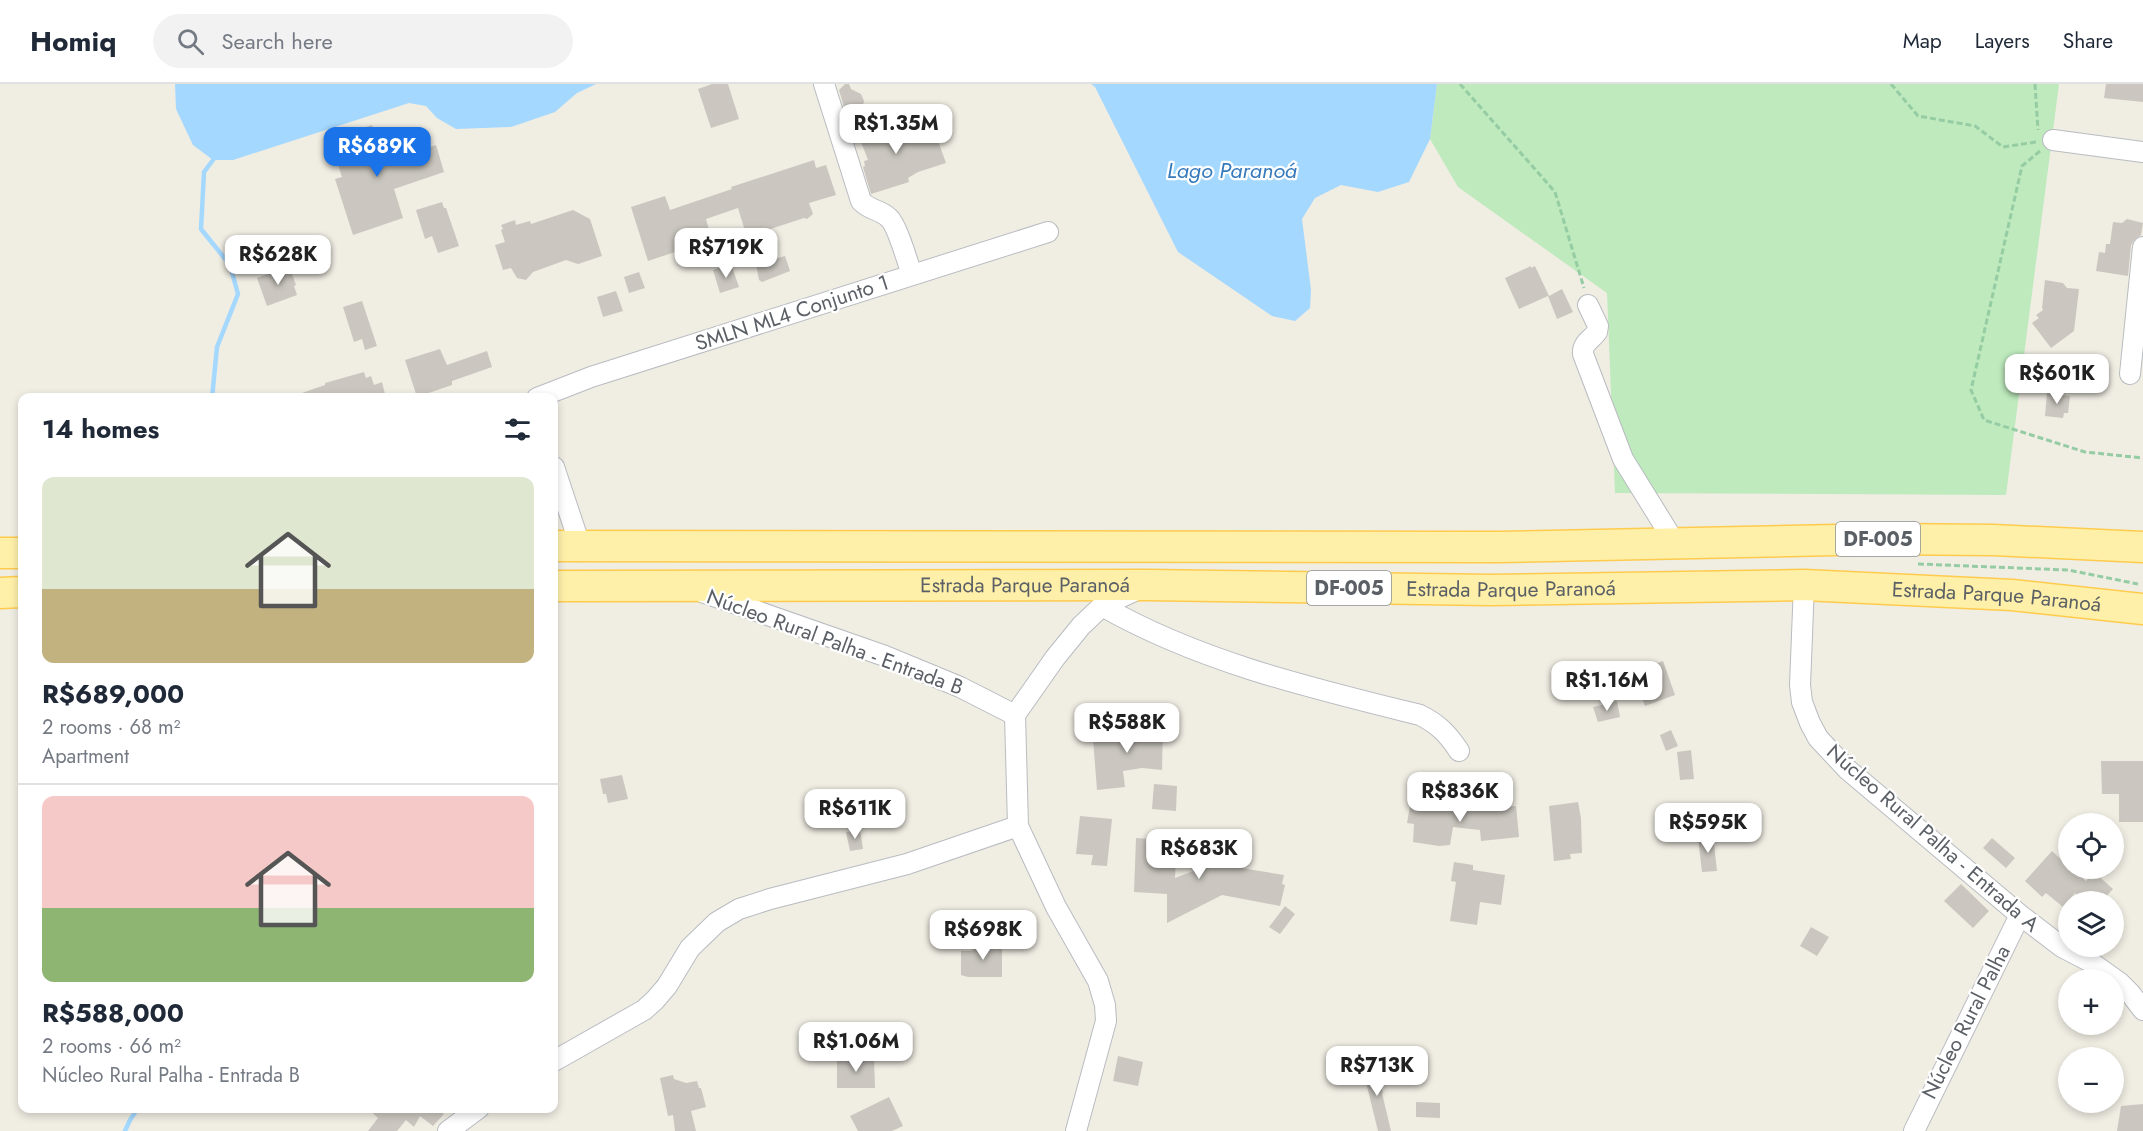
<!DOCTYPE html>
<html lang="en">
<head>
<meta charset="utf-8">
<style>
	body { margin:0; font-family:Jost,sans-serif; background:#f2f2f3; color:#1f2937; height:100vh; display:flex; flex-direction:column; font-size:22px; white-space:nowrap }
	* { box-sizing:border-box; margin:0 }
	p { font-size:20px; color:#747a83 }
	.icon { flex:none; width:33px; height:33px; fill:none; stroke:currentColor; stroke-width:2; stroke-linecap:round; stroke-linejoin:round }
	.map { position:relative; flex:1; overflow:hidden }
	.side { position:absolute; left:18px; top:309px; width:540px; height:720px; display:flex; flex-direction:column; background:#fff; border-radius:12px; box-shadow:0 3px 9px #0003 }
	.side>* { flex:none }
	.controls { position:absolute; left:2058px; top:729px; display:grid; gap:12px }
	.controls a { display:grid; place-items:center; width:66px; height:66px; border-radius:50%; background:#fff; box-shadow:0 3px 9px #0003; font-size:30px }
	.price { position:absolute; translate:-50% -51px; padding:0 14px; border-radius:12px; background:#fff; color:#222; font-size:20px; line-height:39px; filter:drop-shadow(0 2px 3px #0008) }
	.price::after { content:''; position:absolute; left:50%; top:36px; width:18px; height:14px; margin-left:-9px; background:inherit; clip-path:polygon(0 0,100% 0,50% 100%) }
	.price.on { background:#1a73e8; color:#fff }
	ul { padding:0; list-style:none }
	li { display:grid; align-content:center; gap:12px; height:318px; padding:0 24px }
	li+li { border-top:2px solid #e0e1e3 }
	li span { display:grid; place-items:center; height:186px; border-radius:12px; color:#555 }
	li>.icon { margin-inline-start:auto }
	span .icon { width:108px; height:108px; fill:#fffc; stroke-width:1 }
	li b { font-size:26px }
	h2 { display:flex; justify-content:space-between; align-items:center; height:72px; padding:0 24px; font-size:26px }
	header { display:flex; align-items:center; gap:36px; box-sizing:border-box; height:84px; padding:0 30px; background:#fff; border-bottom:2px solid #e0e1e3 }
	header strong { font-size:28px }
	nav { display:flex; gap:33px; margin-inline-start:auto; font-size:21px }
	.search { width:420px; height:54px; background:#f2f2f3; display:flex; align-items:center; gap:15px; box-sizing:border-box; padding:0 21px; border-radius:33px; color:#747a83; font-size:22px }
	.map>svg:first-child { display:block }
	.green { fill:#beeabd }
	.water { fill:#a4d8ff }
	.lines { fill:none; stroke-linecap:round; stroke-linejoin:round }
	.stream { stroke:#a4d8ff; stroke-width:4.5 }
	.building { fill:#cbc7c0 }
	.street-casing { stroke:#b8bcc1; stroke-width:22 }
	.primary-casing { stroke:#ffcb4d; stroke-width:33 }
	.path { stroke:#95cca4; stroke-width:3; stroke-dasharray:6 3; stroke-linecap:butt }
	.street { stroke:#fff; stroke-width:20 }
	.primary { stroke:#fff0a9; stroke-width:30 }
	.labels { text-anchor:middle; stroke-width:4.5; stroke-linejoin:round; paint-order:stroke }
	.shield { fill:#fff; stroke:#8c9094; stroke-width:1.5 }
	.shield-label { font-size:20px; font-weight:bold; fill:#5b6066 }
	.street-label { font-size:21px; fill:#5b6066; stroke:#fff }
	.water-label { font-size:22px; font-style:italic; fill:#3679bc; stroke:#fff }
</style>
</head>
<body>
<header>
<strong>Homiq</strong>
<div class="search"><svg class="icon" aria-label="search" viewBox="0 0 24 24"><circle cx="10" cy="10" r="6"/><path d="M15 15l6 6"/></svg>Search here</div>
<nav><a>Map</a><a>Layers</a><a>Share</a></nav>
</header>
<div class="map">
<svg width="2143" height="1047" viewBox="0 0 2143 1047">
	<rect width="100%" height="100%" fill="#f0ede3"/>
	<!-- green -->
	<path class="green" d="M1437 0H2059L2006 411 1615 409 1607 209 1458 103 1430 55Z"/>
	<!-- water -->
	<path class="water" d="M175 0H596L577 9 555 28 511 43 456 45 437 34 426 22 409 19 233 76H213L193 61 176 25Z
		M1091 0H1437L1430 55 1409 98 1378 108 1341 101 1315 114 1302 135 1311 206 1310 224 1295 237 1272 232 1178 168 1095 3Z"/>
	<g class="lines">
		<!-- stream -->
		<path class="stream" d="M212 314 217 263 238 210 230 181 201 145 204 88 213 76
			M125 1047 130 1036 138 1024"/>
	</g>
	<!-- building -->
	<path class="building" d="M712 0H728L739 35 711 44 698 5Z
		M845 0H849L851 5 861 10 864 17 863 21 851 38 848 36 839 6Z
		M2106 0H2143V18L2104 14Z
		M888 39 889 43 894 41 895 47 919 39 926 58 937 54 946 79 918 88 908 94 909 98 871 110 863 83 865 82 864 77 868 76 854 40 877 42Z
		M372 41 385 78 436 61 444 88 394 105 403 134 353 151 335 95 342 93 330 55Z
		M814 76 816 84 826 81 836 111 809 119 813 130 807 135 804 134 758 149V146L746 150 738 124 706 135 713 160 695 166 693 162 648 177 631 123 665 112 670 126 732 105 731 103Z
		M442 118 444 124H446L459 162 438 169 432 152 425 155 416 126Z
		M573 126 590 135 602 172 578 180 566 176 533 188 526 196 517 194 511 184 503 186 495 161 505 158 501 146 503 145 501 141 515 136 516 141 530 137 531 140Z
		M2127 135 2143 139 2141 151 2134 156 2131 161 2128 192 2096 187 2099 168 2105 169 2106 160H2110L2113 138 2122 139Z
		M785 172 790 187 762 198 759 196 756 180Z
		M731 180 739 203 720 209 713 186Z
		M289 182 296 201 294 202 297 211 267 222 257 194Z
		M1531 182V184L1535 182 1549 212 1562 205 1573 228 1557 235 1548 212 1519 225 1505 194Z
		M639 188 645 204 629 209 624 193Z
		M2045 196 2063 199 2067 204 2079 205 2074 247 2051 264 2032 239 2039 234 2036 231 2043 226 2042 224Z
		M616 207 623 227 603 233 597 213Z
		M362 217 377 262 365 266 362 255 354 258 343 223Z
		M440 265 447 281 487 267 492 283 452 297V301L417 313 405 276Z
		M364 288 366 294 371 292 374 301 382 298 386 314H296V311L325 301V299Z
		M2047 309 2070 312 2068 329H2064L2063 334 2045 332Z
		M1663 577 1675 611 1645 622 1633 588Z
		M1617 617 1620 633 1598 638 1593 623Z
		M1140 639 1163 640 1162 686 1142 684 1123 687 1125 703 1097 706 1093 655 1102 653 1101 650 1140 647Z
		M1671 646 1678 662 1666 667 1660 651Z
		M1691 666 1694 695 1680 696 1677 668Z
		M2101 677H2143V738H2119V710H2102Z
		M622 691 628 715 608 719 606 710H603L600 695Z
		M1154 700 1177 702 1176 727 1152 725Z
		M1430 715 1433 720 1446 721 1449 726 1456 727 1516 722 1519 753 1481 757 1480 746 1453 743 1450 761 1439 762 1413 758 1414 740 1407 739 1411 716 1426 718Z
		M1578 718 1581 734 1582 769 1570 770 1571 775 1554 777 1549 722Z
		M1080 732 1112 735 1107 782 1091 781 1093 771 1076 770Z
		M860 746 863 765 850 767 846 748Z
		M1713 751 1717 787 1702 788 1698 753Z
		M1136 754 1164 756 1174 760 1172 771H1176L1175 794 1217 778 1218 781 1234 776 1236 783 1284 791 1282 800 1285 801 1280 822 1222 811 1167 839V810L1134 808Z
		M1992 754 2015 774 2006 784 1983 764Z
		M2052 767 2068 782V784H2072L2086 797 2094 788 2113 805 2101 818H2084L2075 809 2063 823 2046 809 2042 813 2025 797Z
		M1454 778 1473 781V786L1505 791 1501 821 1480 818 1477 841 1450 837 1456 798 1451 797Z
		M1961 800 1989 827 1973 844 1944 817Z
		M1285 822 1295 830 1280 850 1269 843Z
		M1811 843 1829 853 1817 872 1800 862Z
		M970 859H1002V893H968L961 891V867H973Z
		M1118 972 1143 978 1138 1002 1113 997Z
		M837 974H874L875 1004H837Z
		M1376 978 1383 1009H1382L1391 1047H1378L1362 982Z
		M673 991 674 995 686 999 697 997 699 1004H701L706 1023 691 1027 696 1047H675L673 1031 668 1032 660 994Z
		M889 1013 903 1042 892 1047H858L850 1032Z
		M1416 1018 1440 1019V1034L1416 1033Z
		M2143 1020V1047H2117L2121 1022Z
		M367 1024H437L444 1030 433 1042 420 1032 414 1043 406 1036 397 1047H368L378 1034Z"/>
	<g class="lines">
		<defs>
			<path id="street" d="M824 0 861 117C870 127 880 125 889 134 897 141 908 179 912 191
				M2053 56 2143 68
				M1588 221 1598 242 1597 248C1591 256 1582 259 1583 270L1623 375 1675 459
				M2130 290 2143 163
				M537 314 591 293 1048 148
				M554 383 580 461
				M1804 501 1800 601 1802 618 1810 639 1818 654 1847 685 2020 831 2062 863 2089 877 2120 899 2130 909 2143 926
				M702 508 885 572 960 603 1015 631
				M1102 522C1200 578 1311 604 1420 631 1438 640 1448 650 1459 667
				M554 977 644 926 655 916 667 902 690 864 717 838 739 825 770 815 907 780 1018 742
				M448 1047 479 1024
				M1076 1047 1106 937 1105 921 1098 897 1056 823 1018 742 1015 631 1055 574 1081 542 1102 522 1139 505
				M1914 1047 2020 831"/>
			<g id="primary">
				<path d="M554 462 1499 463 1882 455 1993 456 2143 463"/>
				<path d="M0 469H22"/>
				<path id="s1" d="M554 502 1147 501 1490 506 1804 501 2012 511 2143 525"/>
				<path d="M0 509 22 508"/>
			</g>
		</defs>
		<!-- street casing -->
		<use href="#street" class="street-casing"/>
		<!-- primary casing -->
		<use href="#primary" class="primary-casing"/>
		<!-- path -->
		<path class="path" d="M1460 0 1555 108 1584 204
			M1891 0 1918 32 1975 42 2003 63 2036 58
			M2035 0 2038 46
			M2040 67 2022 82 1971 306 1984 336 2085 368 2143 374
			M1918 480 2068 486 2138 500"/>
		<!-- street -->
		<use href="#street" class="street"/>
		<!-- primary -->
		<use href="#primary" class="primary"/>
	</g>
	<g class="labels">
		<!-- shield labels -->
		<g class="shield">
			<rect x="1836" y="438" width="84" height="34" rx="4.5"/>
			<rect x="1307" y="487" width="84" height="34" rx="4.5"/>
		</g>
		<g class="shield-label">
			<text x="1878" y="462">DF-005</text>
			<text x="1349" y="511">DF-005</text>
		</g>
		<!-- street labels -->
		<g class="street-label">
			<text transform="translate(792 229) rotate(-18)" y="7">SMLN ML4 Conjunto 1</text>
			<text dy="7" stroke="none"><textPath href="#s1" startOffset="471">Estrada Parque Paranoá</textPath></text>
			<text dy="7" stroke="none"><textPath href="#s1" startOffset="957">Estrada Parque Paranoá</textPath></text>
			<text dy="7" stroke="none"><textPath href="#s1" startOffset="1443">Estrada Parque Paranoá</textPath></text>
			<text transform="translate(835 558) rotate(20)" y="7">Núcleo Rural Palha - Entrada B</text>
			<text transform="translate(1933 754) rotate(41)" y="7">Núcleo Rural Palha - Entrada A</text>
			<text transform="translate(1966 938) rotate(-63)" y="7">Núcleo Rural Palha</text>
		</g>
		<!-- water labels -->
		<g class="water-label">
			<text x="1232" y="94">Lago Paranoá</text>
		</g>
	</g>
</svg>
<div class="controls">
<a><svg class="icon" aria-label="locate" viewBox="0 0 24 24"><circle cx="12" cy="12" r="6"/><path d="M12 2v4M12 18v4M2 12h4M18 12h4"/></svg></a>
<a><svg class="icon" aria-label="layers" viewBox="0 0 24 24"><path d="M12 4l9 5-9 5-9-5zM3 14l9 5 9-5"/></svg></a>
<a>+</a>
<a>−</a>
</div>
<b class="price" style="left:896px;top:71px">R$1.35M</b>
<b class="price on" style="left:377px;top:94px">R$689K</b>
<b class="price" style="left:726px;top:195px">R$719K</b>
<b class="price" style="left:278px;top:202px">R$628K</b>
<b class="price" style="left:2057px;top:321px">R$601K</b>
<b class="price" style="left:1607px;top:628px">R$1.16M</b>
<b class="price" style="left:1127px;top:670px">R$588K</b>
<b class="price" style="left:1460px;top:739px">R$836K</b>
<b class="price" style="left:855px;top:756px">R$611K</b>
<b class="price" style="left:1708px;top:770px">R$595K</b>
<b class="price" style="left:1199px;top:796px">R$683K</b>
<b class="price" style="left:983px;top:877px">R$698K</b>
<b class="price" style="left:856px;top:989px">R$1.06M</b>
<b class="price" style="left:1377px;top:1013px">R$713K</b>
<section class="side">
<h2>14 homes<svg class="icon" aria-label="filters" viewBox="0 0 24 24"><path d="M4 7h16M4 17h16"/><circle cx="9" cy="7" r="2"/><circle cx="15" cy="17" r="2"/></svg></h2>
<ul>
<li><span style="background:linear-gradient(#dfe7d0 60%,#c2b280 0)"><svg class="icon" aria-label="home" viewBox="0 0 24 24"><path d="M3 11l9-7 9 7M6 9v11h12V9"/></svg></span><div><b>R$689,000</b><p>2 rooms · 68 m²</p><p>Apartment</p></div></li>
<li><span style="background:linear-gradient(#f6c9c9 60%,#8fb573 0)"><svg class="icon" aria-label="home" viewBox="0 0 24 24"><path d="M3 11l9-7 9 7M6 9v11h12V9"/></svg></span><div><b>R$588,000</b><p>2 rooms · 66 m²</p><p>Núcleo Rural Palha - Entrada B</p></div></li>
</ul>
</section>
</div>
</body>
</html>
